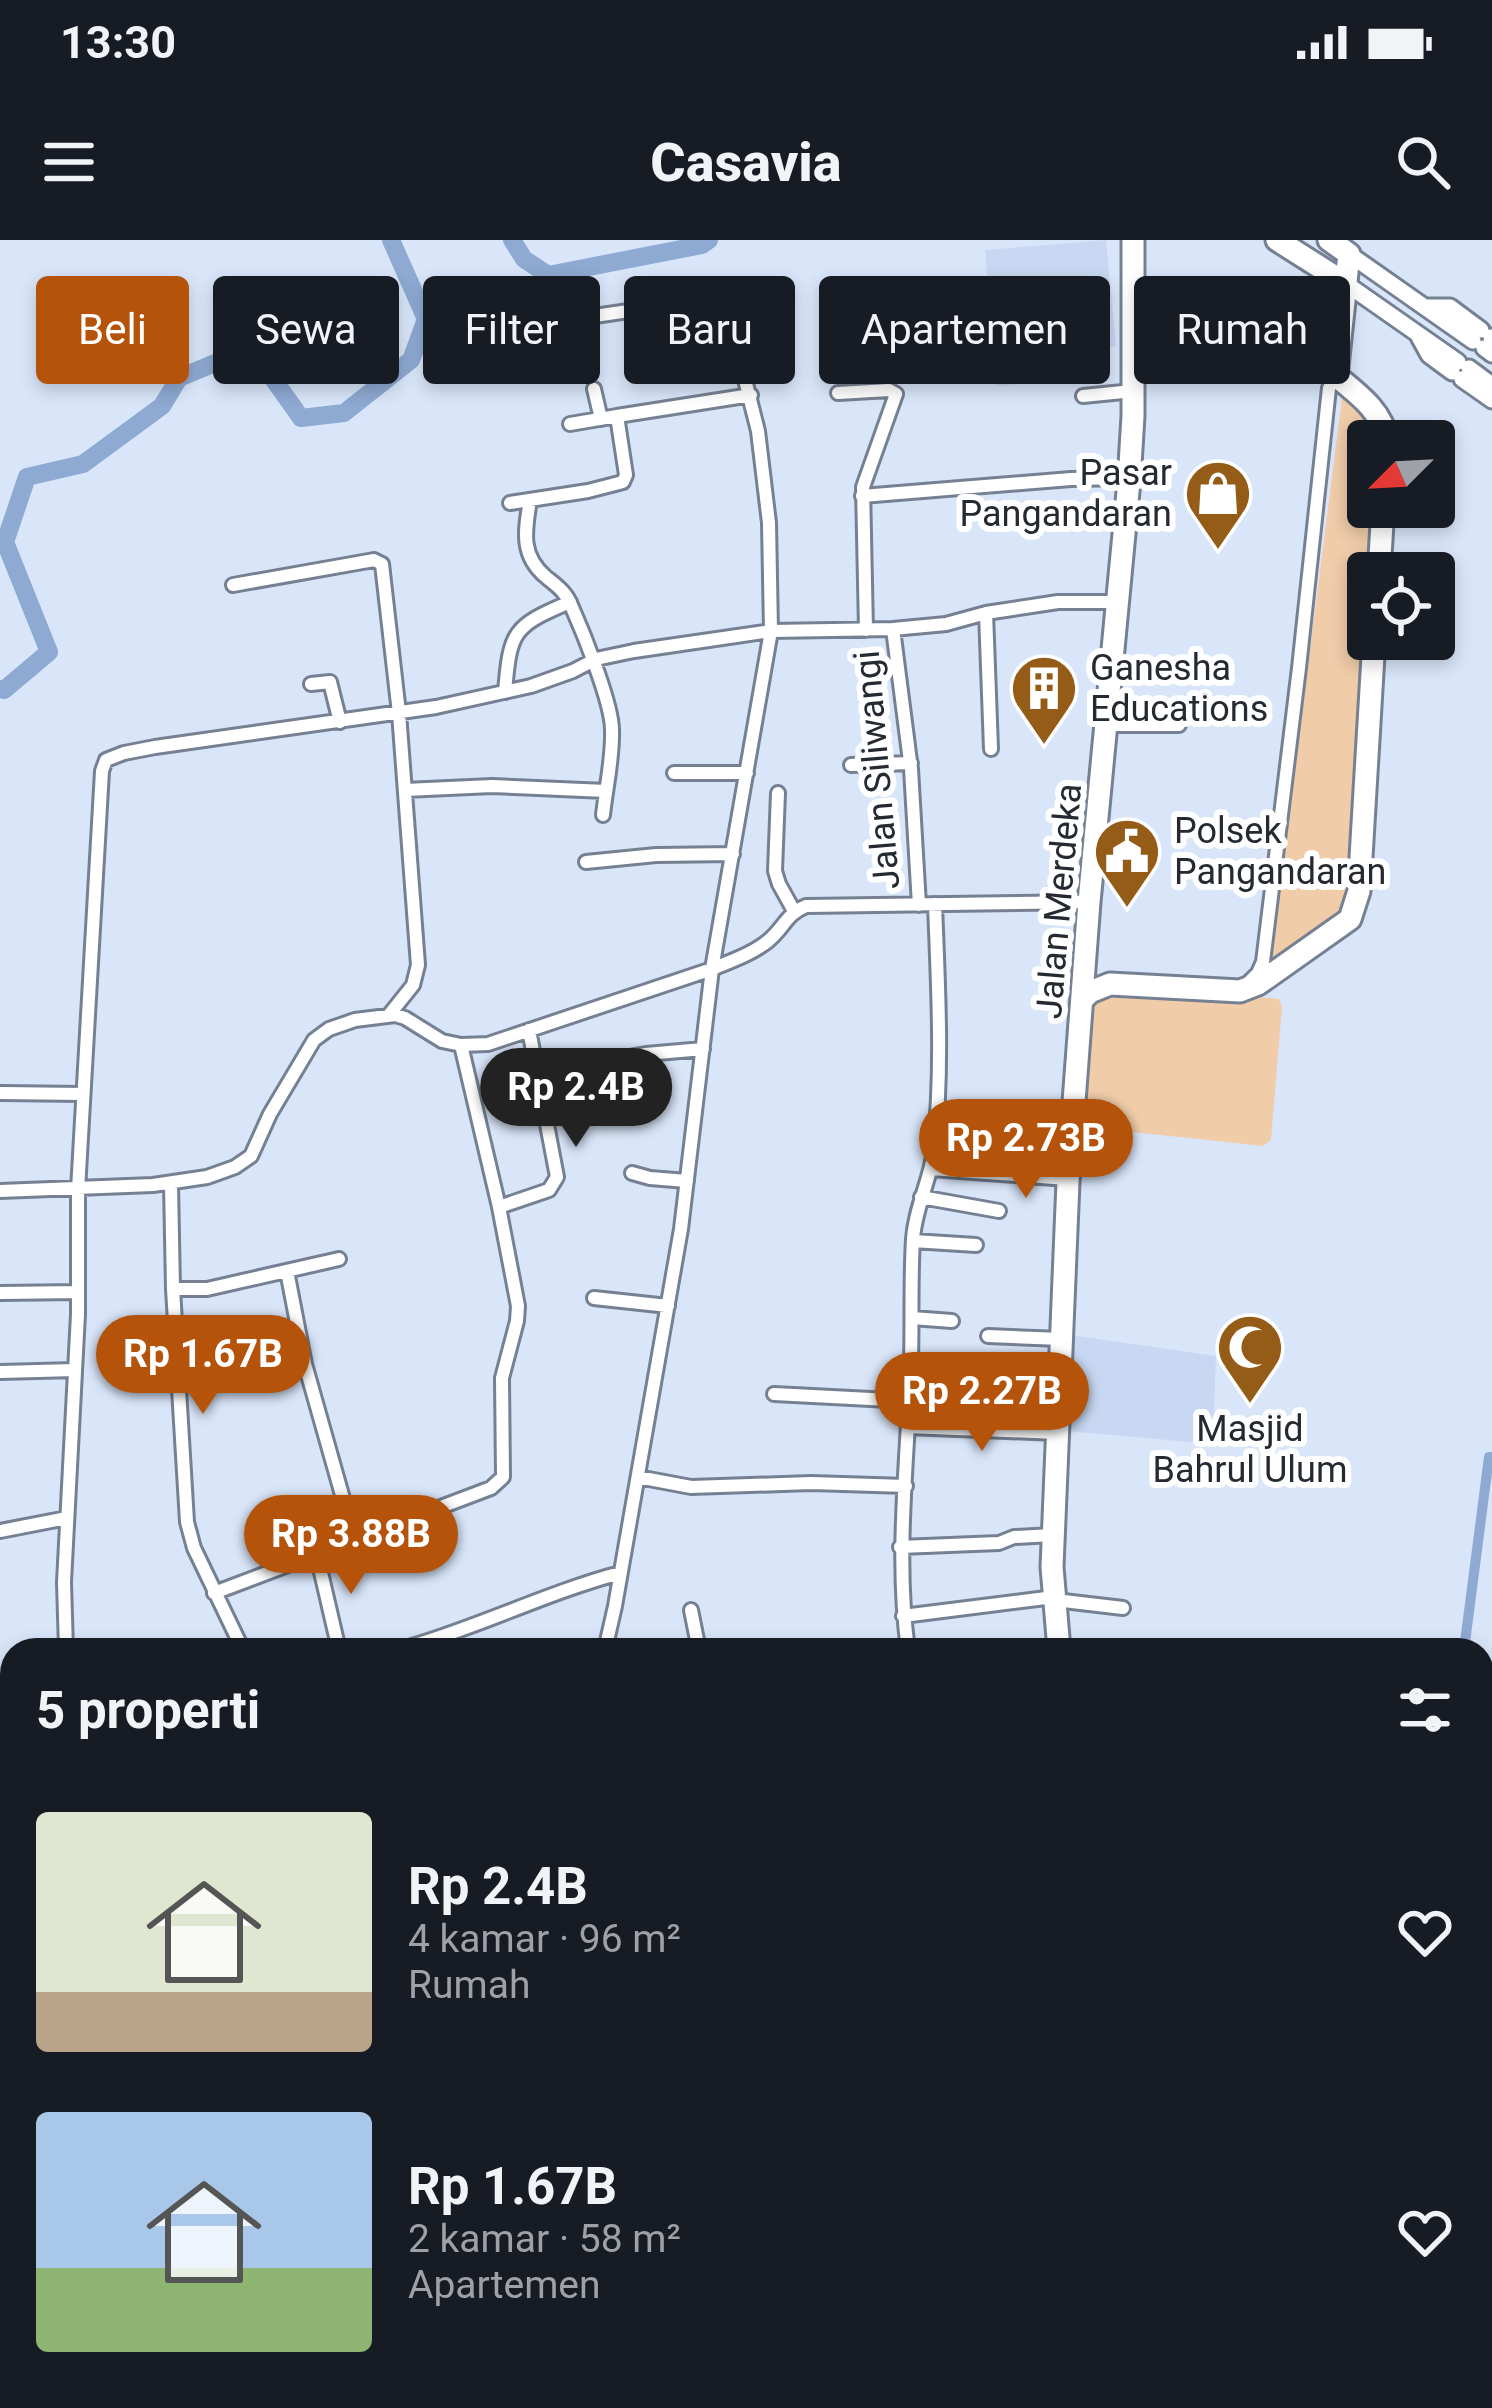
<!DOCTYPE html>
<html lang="id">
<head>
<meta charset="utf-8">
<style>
	body { margin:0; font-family:Roboto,sans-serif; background:#20242c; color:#f1f3f6; height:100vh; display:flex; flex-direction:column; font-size:45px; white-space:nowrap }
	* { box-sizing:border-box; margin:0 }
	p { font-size:39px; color:#9ea1a6 }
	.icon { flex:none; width:66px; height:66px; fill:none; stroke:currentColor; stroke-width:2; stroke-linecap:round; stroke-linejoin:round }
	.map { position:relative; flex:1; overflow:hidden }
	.panel { position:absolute; left:0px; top:1398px; width:1494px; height:771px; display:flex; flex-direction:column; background:#171b24; border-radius:36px 36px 0 0; box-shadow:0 6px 18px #0003 }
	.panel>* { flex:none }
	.hud { position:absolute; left:36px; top:36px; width:1422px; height:108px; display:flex; gap:24px }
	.needle { width:78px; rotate:246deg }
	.tools { position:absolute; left:1347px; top:180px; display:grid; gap:24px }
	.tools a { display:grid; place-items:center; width:108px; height:108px; border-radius:12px; background:#171b24; box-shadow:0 6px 18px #0003; font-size:60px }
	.price { position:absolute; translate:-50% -102px; padding:0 27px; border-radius:42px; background:#b45309; color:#fff; font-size:39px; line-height:78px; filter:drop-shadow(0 3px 6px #0008) }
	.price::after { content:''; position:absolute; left:50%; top:72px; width:36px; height:27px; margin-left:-18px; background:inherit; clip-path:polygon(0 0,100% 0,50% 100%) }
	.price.on { background:#222; color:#fff }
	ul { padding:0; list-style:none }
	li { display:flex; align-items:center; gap:36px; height:300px; padding:0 36px }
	li span { display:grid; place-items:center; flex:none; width:336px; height:240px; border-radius:12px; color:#555 }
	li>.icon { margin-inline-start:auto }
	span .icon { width:144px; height:144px; fill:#fffc; stroke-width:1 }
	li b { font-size:51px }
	h2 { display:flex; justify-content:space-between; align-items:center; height:144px; padding:0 36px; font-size:51px }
	.tag { padding:0 42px; border-radius:12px; background:#171b24; box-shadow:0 6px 18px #0003; font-size:42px; line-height:108px }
	.tag.on { background:#b45309; color:#fff }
	.status { display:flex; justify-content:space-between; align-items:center; height:84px; padding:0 60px; background:#171b24; direction:ltr }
	.status svg { height:33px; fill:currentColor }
	header { display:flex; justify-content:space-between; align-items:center; height:156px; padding:0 36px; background:#171b24; font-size:54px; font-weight:800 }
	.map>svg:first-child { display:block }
	.built { fill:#c8d8f2; fill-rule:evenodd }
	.green { fill:#f0cca9 }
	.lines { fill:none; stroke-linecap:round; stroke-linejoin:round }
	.canal { stroke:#8ea9d2; stroke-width:10 }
	.river { stroke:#8ea9d2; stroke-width:18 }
	.minor-casing { stroke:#758192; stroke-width:18 }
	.tertiary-casing { stroke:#758192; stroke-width:21 }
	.trunk-casing { stroke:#758192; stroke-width:27 }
	.minor { stroke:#fff; stroke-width:12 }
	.tertiary { stroke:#fff; stroke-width:15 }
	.trunk { stroke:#fff; stroke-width:21 }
	.labels { text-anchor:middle; stroke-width:12; stroke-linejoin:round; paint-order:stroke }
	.poi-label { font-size:36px; fill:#252931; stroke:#fff; text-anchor:start }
	.street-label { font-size:36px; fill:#252931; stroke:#fff }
</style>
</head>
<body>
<div class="status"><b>13:30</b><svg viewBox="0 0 49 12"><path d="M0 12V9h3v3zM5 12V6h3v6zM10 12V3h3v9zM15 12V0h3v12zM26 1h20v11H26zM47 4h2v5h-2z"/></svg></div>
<header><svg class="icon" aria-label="menu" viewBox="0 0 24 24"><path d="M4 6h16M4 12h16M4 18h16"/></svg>Casavia<svg class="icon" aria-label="search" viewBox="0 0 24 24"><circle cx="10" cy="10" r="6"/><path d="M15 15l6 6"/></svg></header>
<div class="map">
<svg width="1492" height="2168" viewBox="0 0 1492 2168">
	<rect width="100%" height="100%" fill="#d9e6fa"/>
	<!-- built -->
	<path class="built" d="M1106 0 1116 106 1094 108 1095 125 1061 127V140L997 146 985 10ZM1047 53 1051 77 1000 85 996 61ZM1098 59 1103 87 1040 97 1039 88 1074 82 1071 64ZM1040 104 1043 123 1057 122 1058 132 1019 137 1016 107Z
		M1070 1095 1216 1116 1213 1204 1066 1191Z"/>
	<!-- green -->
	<path class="green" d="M1343 151 1374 181 1378 201H1368V267H1373L1348 656C1334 686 1296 704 1270 722Z
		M1100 752 1213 753 1279 759 1282 767 1271 900 1263 906 1085 887 1094 760Z"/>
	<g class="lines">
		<!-- canal -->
		<path class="canal" d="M1464 1410 1489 1217H1492
			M1482 2085 1492 2107"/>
		<!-- river -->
		<path class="river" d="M512 0 524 19 548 35 702 5 709 0
			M0 449 4 450 49 412 5 302 27 237 83 224 162 166 179 138 227 118 264 126 301 178 344 173 411 120 426 79 391 0"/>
		<defs>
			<path id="minor" d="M574 79 724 57 758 191 769 283 771 391 712 729 681 989 615 1366 605 1410
				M594 149 601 179
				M838 153 889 150 896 154 863 247 866 390
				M1083 156 1133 151
				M570 184 617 176
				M862 256 1071 239 1129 238
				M530 260C525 291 520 315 546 337 557 346 566 352 571 365 583 392 612 463 612 490 613 518 606 547 603 575
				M510 263 588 251 623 242 626 235 617 176 751 155
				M233 345 374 320 382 324 399 473 418 725 413 745 389 775
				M986 373 991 509
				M893 389 911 529 919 665
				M311 444 330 442 340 482
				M505 452C510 391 513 386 570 362
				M1106 485H1179
				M851 525 911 523
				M674 533H747
				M405 550 492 546 606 551
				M778 553 775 631 779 644 794 671
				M1096 596 1141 597
				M586 622 656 615 733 614
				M1249 742 1258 733 1263 722 1299 428 1329 148 1336 136
				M562 829 646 814 703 809
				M0 853 83 854
				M931 929 1068 939
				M632 933 650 938 687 941
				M171 943 173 1049 187 1282 194 1308 243 1410
				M0 951 153 945 207 937 235 927 251 916 270 874 314 800 329 789 355 780 395 775 405 778 442 801 461 805 488 804 712 729C731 721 752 714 768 701 785 687 785 675 806 666L1089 662
				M921 957 999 971
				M499 967 549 950 557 937 529 790
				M913 1001 976 1005
				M287 1031 305 1124 355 1301
				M173 1049H207L339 1019
				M0 1053 78 1052
				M594 1058 668 1066
				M912 1078 952 1081
				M988 1096 1061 1099
				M0 1132 75 1130
				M910 1150 1059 1158
				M774 1154 909 1161
				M908 1187 1057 1193
				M638 1237 691 1247 811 1243 906 1246
				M0 1291 67 1278
				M900 1307 999 1303 1014 1297 1053 1295
				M317 1315 339 1410
				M214 1353 491 1248 503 1237 502 1138 517 1081 518 1066 499 967 461 805
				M1055 1360 1123 1368
				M691 1370 699 1410
				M903 1376 1054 1357
				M66 1410 64 1342 78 1074V950L102 531 106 520 124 513 155 507 436 467 531 446 573 431 596 419 634 411 771 391 893 389 946 384 986 373 1058 362H1118
				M409 1410 412 1406C483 1385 549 1352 620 1333
				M908 1410C896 1322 906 1234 910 1146 913 1097 910 1048 913 999 915 968 930 941 934 911 943 829 938 746 935 664
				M1482 1663 1492 1665
				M0 1831 12 1829
				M99 2157 100 2162
				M662 2157 666 2168
				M983 2157 986 2168
				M706 2168 720 2157
				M820 2168 823 2157"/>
			<path id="tertiary" d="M1349 14 1473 101
				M1345 43 1458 122
				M1428 67H1450L1481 90
				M1418 95 1429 115 1452 132
				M1491 97H1492
				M1484 108 1492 114
				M1469 128 1492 145
				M1462 139 1492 160"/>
			<path id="trunk" d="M1277 0 1345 43
				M1329 0 1349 14 1336 136C1358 154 1383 172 1387 201
				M1379 333 1383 267
				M1083 759 1090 752 1110 744 1240 751 1258 744 1350 679 1359 651 1374 399
				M1059 1410 1052 1327 1068 942 1089 662 1129 241 1133 176V0
				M1152 2157 1154 2168"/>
		</defs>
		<!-- minor casing -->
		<use href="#minor" class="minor-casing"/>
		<!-- tertiary casing -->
		<use href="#tertiary" class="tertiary-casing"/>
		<!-- trunk casing -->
		<use href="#trunk" class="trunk-casing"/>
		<!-- minor -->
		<use href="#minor" class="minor"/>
		<!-- tertiary -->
		<use href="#tertiary" class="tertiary"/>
		<!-- trunk -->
		<use href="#trunk" class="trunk"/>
	</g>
	<!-- icons -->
	<defs>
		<symbol id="shop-pin" viewBox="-11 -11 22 30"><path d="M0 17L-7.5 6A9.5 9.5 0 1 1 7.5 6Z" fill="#955c18" stroke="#fff"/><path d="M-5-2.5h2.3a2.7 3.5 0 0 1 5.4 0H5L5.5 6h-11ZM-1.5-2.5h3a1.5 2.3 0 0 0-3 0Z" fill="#fff"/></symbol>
		<symbol id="building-pin" viewBox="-11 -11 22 30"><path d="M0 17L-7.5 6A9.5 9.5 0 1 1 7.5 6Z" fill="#955c18" stroke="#fff"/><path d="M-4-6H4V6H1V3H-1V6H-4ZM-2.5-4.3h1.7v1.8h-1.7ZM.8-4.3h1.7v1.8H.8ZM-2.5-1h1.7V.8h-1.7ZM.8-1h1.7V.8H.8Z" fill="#fff"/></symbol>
		<symbol id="civic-pin" viewBox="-11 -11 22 30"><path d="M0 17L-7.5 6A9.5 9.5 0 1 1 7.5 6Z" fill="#955c18" stroke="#fff"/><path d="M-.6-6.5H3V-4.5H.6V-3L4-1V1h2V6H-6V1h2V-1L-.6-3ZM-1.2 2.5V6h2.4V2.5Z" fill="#fff"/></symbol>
		<symbol id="mosque-pin" viewBox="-11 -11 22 30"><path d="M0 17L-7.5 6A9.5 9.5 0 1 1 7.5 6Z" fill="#955c18" stroke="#fff"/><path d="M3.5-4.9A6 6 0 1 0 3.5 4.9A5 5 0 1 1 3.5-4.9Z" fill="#fff"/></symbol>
	</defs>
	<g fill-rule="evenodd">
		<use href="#shop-pin" x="1180" y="215" width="76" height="104"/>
		<use href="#building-pin" x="1006" y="410" width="76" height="104"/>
		<use href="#civic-pin" x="1089" y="573" width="76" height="104"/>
		<use href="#mosque-pin" x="1212" y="1069" width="76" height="104"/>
	</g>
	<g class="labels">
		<!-- poi labels -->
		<g class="poi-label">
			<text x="1172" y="245" text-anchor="end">Pasar<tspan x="1172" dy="41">Pangandaran</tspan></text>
			<text x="1090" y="440">Ganesha<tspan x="1090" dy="41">Educations</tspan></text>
			<text x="1174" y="603">Polsek<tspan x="1174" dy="41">Pangandaran</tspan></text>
			<text x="1250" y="1201" text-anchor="middle">Masjid<tspan x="1250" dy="41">Bahrul Ulum</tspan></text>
		</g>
		<!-- street labels -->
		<g class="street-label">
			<text transform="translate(876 530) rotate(-95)" y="13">Jalan Siliwangi</text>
			<text transform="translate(1058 661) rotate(-85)" y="13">Jalan Merdeka</text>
		</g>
	</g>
</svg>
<div class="tools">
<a><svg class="needle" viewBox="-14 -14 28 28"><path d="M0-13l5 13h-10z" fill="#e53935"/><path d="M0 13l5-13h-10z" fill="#9ea1a6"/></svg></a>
<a><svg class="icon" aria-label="locate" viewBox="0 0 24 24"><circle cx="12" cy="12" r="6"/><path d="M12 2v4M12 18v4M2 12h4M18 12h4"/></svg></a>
</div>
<b class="price on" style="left:576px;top:910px">Rp 2.4B</b>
<b class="price" style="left:1026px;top:961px">Rp 2.73B</b>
<b class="price" style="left:203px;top:1177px">Rp 1.67B</b>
<b class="price" style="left:982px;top:1214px">Rp 2.27B</b>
<b class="price" style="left:351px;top:1357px">Rp 3.88B</b>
<div class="hud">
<a class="tag on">Beli</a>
<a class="tag">Sewa</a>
<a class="tag">Filter</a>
<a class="tag">Baru</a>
<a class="tag">Apartemen</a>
<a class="tag">Rumah</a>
</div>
<section class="panel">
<h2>5 properti<svg class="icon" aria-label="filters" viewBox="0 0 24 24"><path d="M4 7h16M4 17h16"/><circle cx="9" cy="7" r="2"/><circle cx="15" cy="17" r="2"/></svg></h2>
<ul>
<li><span style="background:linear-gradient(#dfe7d0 75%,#b9a48a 0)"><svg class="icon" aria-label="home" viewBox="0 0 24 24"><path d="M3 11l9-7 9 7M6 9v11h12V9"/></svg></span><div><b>Rp 2.4B</b><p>4 kamar · 96 m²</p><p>Rumah</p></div><svg class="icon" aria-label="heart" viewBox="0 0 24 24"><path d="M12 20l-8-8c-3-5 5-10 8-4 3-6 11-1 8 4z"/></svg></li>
<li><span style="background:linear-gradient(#a9c7e8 65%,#8fb573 0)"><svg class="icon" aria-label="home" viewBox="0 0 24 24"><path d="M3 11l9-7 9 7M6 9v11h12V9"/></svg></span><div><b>Rp 1.67B</b><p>2 kamar · 58 m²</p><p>Apartemen</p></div><svg class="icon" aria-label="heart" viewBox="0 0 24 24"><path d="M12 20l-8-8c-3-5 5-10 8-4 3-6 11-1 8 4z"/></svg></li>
</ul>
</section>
</div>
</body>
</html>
